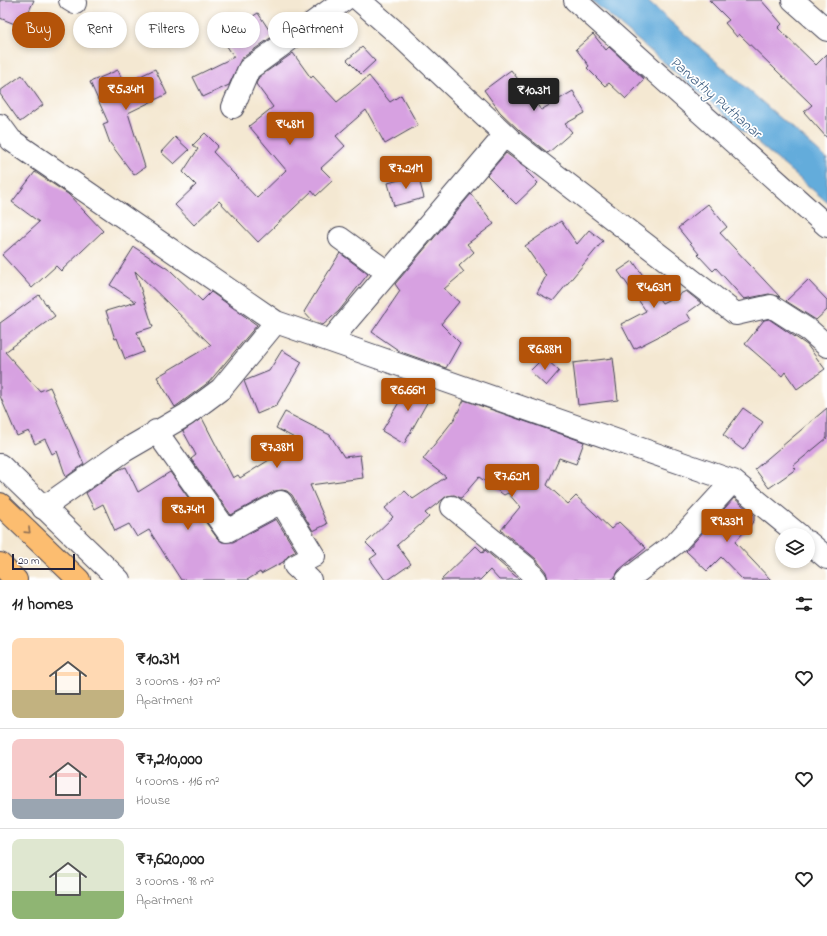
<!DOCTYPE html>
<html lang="en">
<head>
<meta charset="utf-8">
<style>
	body { margin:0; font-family:"Indie Flower",sans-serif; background:#f6f6f6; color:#222; height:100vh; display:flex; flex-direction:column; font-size:15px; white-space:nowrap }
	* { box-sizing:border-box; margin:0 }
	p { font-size:13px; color:#767676 }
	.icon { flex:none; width:22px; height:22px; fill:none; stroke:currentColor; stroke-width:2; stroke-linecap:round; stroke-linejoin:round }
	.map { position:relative; height:580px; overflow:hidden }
	.sheet { display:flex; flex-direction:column; background:#fff; flex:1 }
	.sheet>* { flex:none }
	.banner { position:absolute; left:12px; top:12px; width:400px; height:36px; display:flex; gap:8px }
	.fabs { position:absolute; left:775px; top:528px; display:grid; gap:8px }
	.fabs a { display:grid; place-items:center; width:40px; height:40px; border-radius:50%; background:#fff; box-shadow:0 2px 6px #0003; font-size:20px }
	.scale { position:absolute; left:12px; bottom:10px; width:63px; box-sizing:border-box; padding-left:4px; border:2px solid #22223b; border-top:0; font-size:11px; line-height:14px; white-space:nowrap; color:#22223b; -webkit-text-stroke:3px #fff; paint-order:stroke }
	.price { position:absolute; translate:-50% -34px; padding:0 9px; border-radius:4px; background:#b45309; color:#fff; font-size:13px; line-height:26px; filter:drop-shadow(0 1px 2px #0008) }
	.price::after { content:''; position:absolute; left:50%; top:24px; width:12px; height:9px; margin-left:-6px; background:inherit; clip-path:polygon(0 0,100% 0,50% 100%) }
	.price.on { background:#222; color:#fff }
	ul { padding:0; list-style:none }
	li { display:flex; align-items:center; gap:12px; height:100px; padding:0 12px }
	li+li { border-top:1px solid #e0e0e0 }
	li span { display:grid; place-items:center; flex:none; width:112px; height:80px; border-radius:8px; color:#555 }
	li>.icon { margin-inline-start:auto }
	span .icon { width:48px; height:48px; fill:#fffc; stroke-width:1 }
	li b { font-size:17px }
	h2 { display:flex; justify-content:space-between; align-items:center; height:48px; padding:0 12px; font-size:17px }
	.tag { padding:0 14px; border-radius:18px; background:#fff; box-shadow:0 2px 6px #0003; font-size:14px; line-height:36px }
	.tag.on { background:#b45309; color:#fff }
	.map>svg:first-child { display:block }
	.water { fill:#64acdb; stroke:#43678b }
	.building { fill:#d7a1e1 }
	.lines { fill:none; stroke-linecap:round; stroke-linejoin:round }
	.minor-casing { stroke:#424052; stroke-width:24 }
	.tertiary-casing { stroke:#424052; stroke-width:24 }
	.trunk-casing { stroke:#424052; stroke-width:24 }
	.minor { stroke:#fff; stroke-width:22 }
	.tertiary { stroke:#fff; stroke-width:22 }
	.trunk { stroke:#fcbd6f; stroke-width:22 }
	.oneway { stroke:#8f7055 }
	.labels { text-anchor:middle; stroke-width:3.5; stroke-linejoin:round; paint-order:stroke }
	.water-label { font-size:15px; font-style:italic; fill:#406083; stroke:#fff }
</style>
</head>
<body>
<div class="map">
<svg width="827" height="580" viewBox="0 0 827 580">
	<rect width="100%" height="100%" fill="#fff"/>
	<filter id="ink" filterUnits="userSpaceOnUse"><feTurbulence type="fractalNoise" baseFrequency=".025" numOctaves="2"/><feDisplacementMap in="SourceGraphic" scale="8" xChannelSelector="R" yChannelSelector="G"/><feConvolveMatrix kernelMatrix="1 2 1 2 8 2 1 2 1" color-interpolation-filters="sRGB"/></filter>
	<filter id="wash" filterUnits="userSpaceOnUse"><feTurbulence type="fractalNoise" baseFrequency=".012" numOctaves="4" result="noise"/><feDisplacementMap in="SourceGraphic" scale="16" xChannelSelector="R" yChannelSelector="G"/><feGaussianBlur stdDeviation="0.9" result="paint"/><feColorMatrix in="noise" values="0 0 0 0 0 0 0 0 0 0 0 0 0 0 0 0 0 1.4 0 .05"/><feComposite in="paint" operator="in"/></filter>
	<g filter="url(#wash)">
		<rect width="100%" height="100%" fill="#f4e8d2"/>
		<!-- water -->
		<path class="water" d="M591 0H646L827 159V202Z"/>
		<g id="blocks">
			<!-- building -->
			<path class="building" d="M0 0H34L22 27 0 18Z
				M709 0H761L782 24 778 28 816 65 827 54V138L804 112 812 105 739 34 737 37 725 23 729 20Z
				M258 13 273 36 241 59 229 85 203 97 193 77 234 57 223 40 241 28 239 25Z
				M593 34 606 50 609 47 644 79 626 99 609 83 605 86 587 68 589 66 576 49Z
				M362 47 375 61 361 74 347 60Z
				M293 53 311 78 313 76 337 102 369 76 390 102 401 95 418 125 385 144 366 110 336 136 345 146 321 168 333 180 316 196 312 191 258 242 219 201 194 225 175 205 196 185 183 172 198 149 193 145 205 133 218 146 213 152 257 198 286 170 249 126 273 107 256 84 259 77Z
				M155 69 167 94 128 113 145 167 134 175 110 143 103 124 108 122 90 82 118 70 124 84Z
				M511 70 541 110 573 91 585 113 565 124 572 132 548 153 521 132 500 112 484 90Z
				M22 75 43 105 20 122 0 94V91Z
				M175 137 189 150 174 164 161 152Z
				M506 153 528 169 526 171 538 183 516 204 487 175Z
				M35 172 68 194 103 231 61 271 56 266 32 288 2 255 39 222 12 202Z
				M418 175 424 198 394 206 388 183Z
				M471 194 494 224 467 244 474 252 459 266 464 272 444 289 459 302 441 324 460 343 446 368 401 352 372 332 400 291 395 284Z
				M708 204 727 227 720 233 780 297 769 294 744 299 716 268 713 271 698 255 699 254 678 228Z
				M561 221 577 244 589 230 603 241 553 301 537 293 546 276 525 246Z
				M134 247 171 271 202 301 211 292 257 325 209 382 175 407 157 377 211 345 135 271 153 327 137 332 144 352 125 359 117 338 115 339 106 311 136 302 110 285Z
				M340 253 368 274 339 311 323 325 312 321 304 312Z
				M633 261 662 303 686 291 701 303 687 313 691 320 634 349 621 324 646 311 618 271Z
				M808 280 827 300V310L816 320 786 301Z
				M39 295 55 316 5 352 40 391 50 387 84 464 66 477 57 451 52 454 45 439 35 444 29 431 17 436 0 396V323Z
				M769 319 807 345 825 369 797 389 785 372 782 376 745 344 764 320Z
				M282 350 302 362 276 406 257 414 244 381 269 371Z
				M544 357 559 371 546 386 530 371Z
				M613 358 618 400 578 405 573 363Z
				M411 382 434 390 404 444 382 431Z
				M464 400 584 442 576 464 559 458 547 485 568 504 576 496 611 529 619 522 646 548 619 570 615 577 611 580H548L546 572 536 559 501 530 520 507 508 493 504 495 479 477 461 498 454 495 447 496 425 513 429 517 397 545 411 564 388 580H385L370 559 377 554 366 543 393 517 385 508 405 491 413 499 446 477 423 459 455 418Z
				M743 408 763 422 743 450 723 435Z
				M827 408V438L793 466 796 469 769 488 755 469Z
				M285 412 330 435 344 457 360 455 363 478 310 485 327 524 313 531 292 495 287 491 282 490 275 491 231 515 191 459 196 455 183 431 202 418 233 478 238 475 240 478 300 441 276 428Z
				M126 467 138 492 170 472 217 538 222 542H233L276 519 296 551 289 555 283 562 261 574 260 572 247 580H181L149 530 137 537 129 524 115 531 103 504 94 509 86 493 118 470Z
				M734 498 754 515V521L735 542 771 580H743L721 557 707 571 686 551Z
				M476 546 483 553 485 550 520 580H499L490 570 480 580H441Z"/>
		</g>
	</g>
	<g filter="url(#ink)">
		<use href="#blocks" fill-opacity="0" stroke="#424052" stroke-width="1"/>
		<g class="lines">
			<defs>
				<path id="minor" d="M70 0 75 3
					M359 0 399 35 513 142 736 314 771 306 810 331 827 346
					M575 0 827 226
					M793 0 827 30
					M233 107 249 69 344 0
					M0 125 11 140 276 322 733 481 799 535
					M340 238 387 272
					M331 340 505 135
					M156 431 227 531 281 502 314 556 295 566 310 580
					M452 507 526 567 536 580
					M43 508 124 451 186 415 221 389 276 322
					M808 542 827 558
					M627 580 677 542 733 481"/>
				<path id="tertiary" d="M0 465 119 580"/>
				<path id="trunk" d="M0 504 79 580
					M0 564 16 580"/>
			</defs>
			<!-- minor casing -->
			<use href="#minor" class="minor-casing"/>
			<!-- tertiary casing -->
			<use href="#tertiary" class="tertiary-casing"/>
			<!-- trunk casing -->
			<use href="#trunk" class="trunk-casing"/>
			<!-- minor -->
			<use href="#minor" class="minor"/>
			<!-- tertiary -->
			<use href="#tertiary" class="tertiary"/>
			<!-- trunk -->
			<use href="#trunk" class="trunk"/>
		</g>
		<!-- one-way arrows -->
		<defs><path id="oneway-chevron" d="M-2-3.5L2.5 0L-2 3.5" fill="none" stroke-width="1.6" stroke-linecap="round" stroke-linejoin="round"/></defs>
		<use class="oneway" href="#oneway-chevron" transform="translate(28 531) rotate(44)"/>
	</g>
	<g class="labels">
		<!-- water labels -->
		<g class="water-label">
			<text transform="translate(716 97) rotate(41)" y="5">Parvathy Puthanar</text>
		</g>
	</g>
</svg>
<div class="fabs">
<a><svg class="icon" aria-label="layers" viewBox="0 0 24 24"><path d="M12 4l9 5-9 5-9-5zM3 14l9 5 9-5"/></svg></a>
</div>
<div class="scale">20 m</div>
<b class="price" style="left:126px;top:111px">₹5.34M</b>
<b class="price on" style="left:534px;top:112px">₹10.3M</b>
<b class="price" style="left:290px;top:146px">₹4.8M</b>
<b class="price" style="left:406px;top:190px">₹7.21M</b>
<b class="price" style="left:654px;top:309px">₹4.63M</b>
<b class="price" style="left:545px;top:371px">₹6.88M</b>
<b class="price" style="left:408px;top:412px">₹6.66M</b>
<b class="price" style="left:277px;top:469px">₹7.38M</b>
<b class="price" style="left:512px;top:498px">₹7.62M</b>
<b class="price" style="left:188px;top:531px">₹8.74M</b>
<b class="price" style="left:727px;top:543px">₹9.33M</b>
<div class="banner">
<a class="tag on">Buy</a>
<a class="tag">Rent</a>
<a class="tag">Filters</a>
<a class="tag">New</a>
<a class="tag">Apartment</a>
</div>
</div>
<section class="sheet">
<h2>11 homes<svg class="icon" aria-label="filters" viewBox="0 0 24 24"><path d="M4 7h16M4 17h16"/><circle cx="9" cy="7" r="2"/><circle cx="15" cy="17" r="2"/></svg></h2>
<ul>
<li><span style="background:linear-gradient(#ffd9b3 65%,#c2b280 0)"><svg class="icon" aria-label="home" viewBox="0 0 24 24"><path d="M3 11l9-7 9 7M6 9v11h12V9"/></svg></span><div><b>₹10.3M</b><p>3 rooms · 107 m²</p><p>Apartment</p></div><svg class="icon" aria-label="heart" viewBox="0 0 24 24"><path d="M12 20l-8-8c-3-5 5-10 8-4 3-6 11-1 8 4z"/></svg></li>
<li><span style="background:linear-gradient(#f6c9c9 75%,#9aa5b1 0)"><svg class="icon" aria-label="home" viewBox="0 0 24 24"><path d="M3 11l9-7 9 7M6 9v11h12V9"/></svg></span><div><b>₹7,210,000</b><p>4 rooms · 116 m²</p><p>House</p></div><svg class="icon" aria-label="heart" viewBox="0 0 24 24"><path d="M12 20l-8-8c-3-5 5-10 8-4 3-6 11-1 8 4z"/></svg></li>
<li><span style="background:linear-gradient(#dfe7d0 65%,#8fb573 0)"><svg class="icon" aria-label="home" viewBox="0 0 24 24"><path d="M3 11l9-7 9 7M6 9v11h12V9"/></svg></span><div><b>₹7,620,000</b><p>3 rooms · 98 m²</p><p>Apartment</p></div><svg class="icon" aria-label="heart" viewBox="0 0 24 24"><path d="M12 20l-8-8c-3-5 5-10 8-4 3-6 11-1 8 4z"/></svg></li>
</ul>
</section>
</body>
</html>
